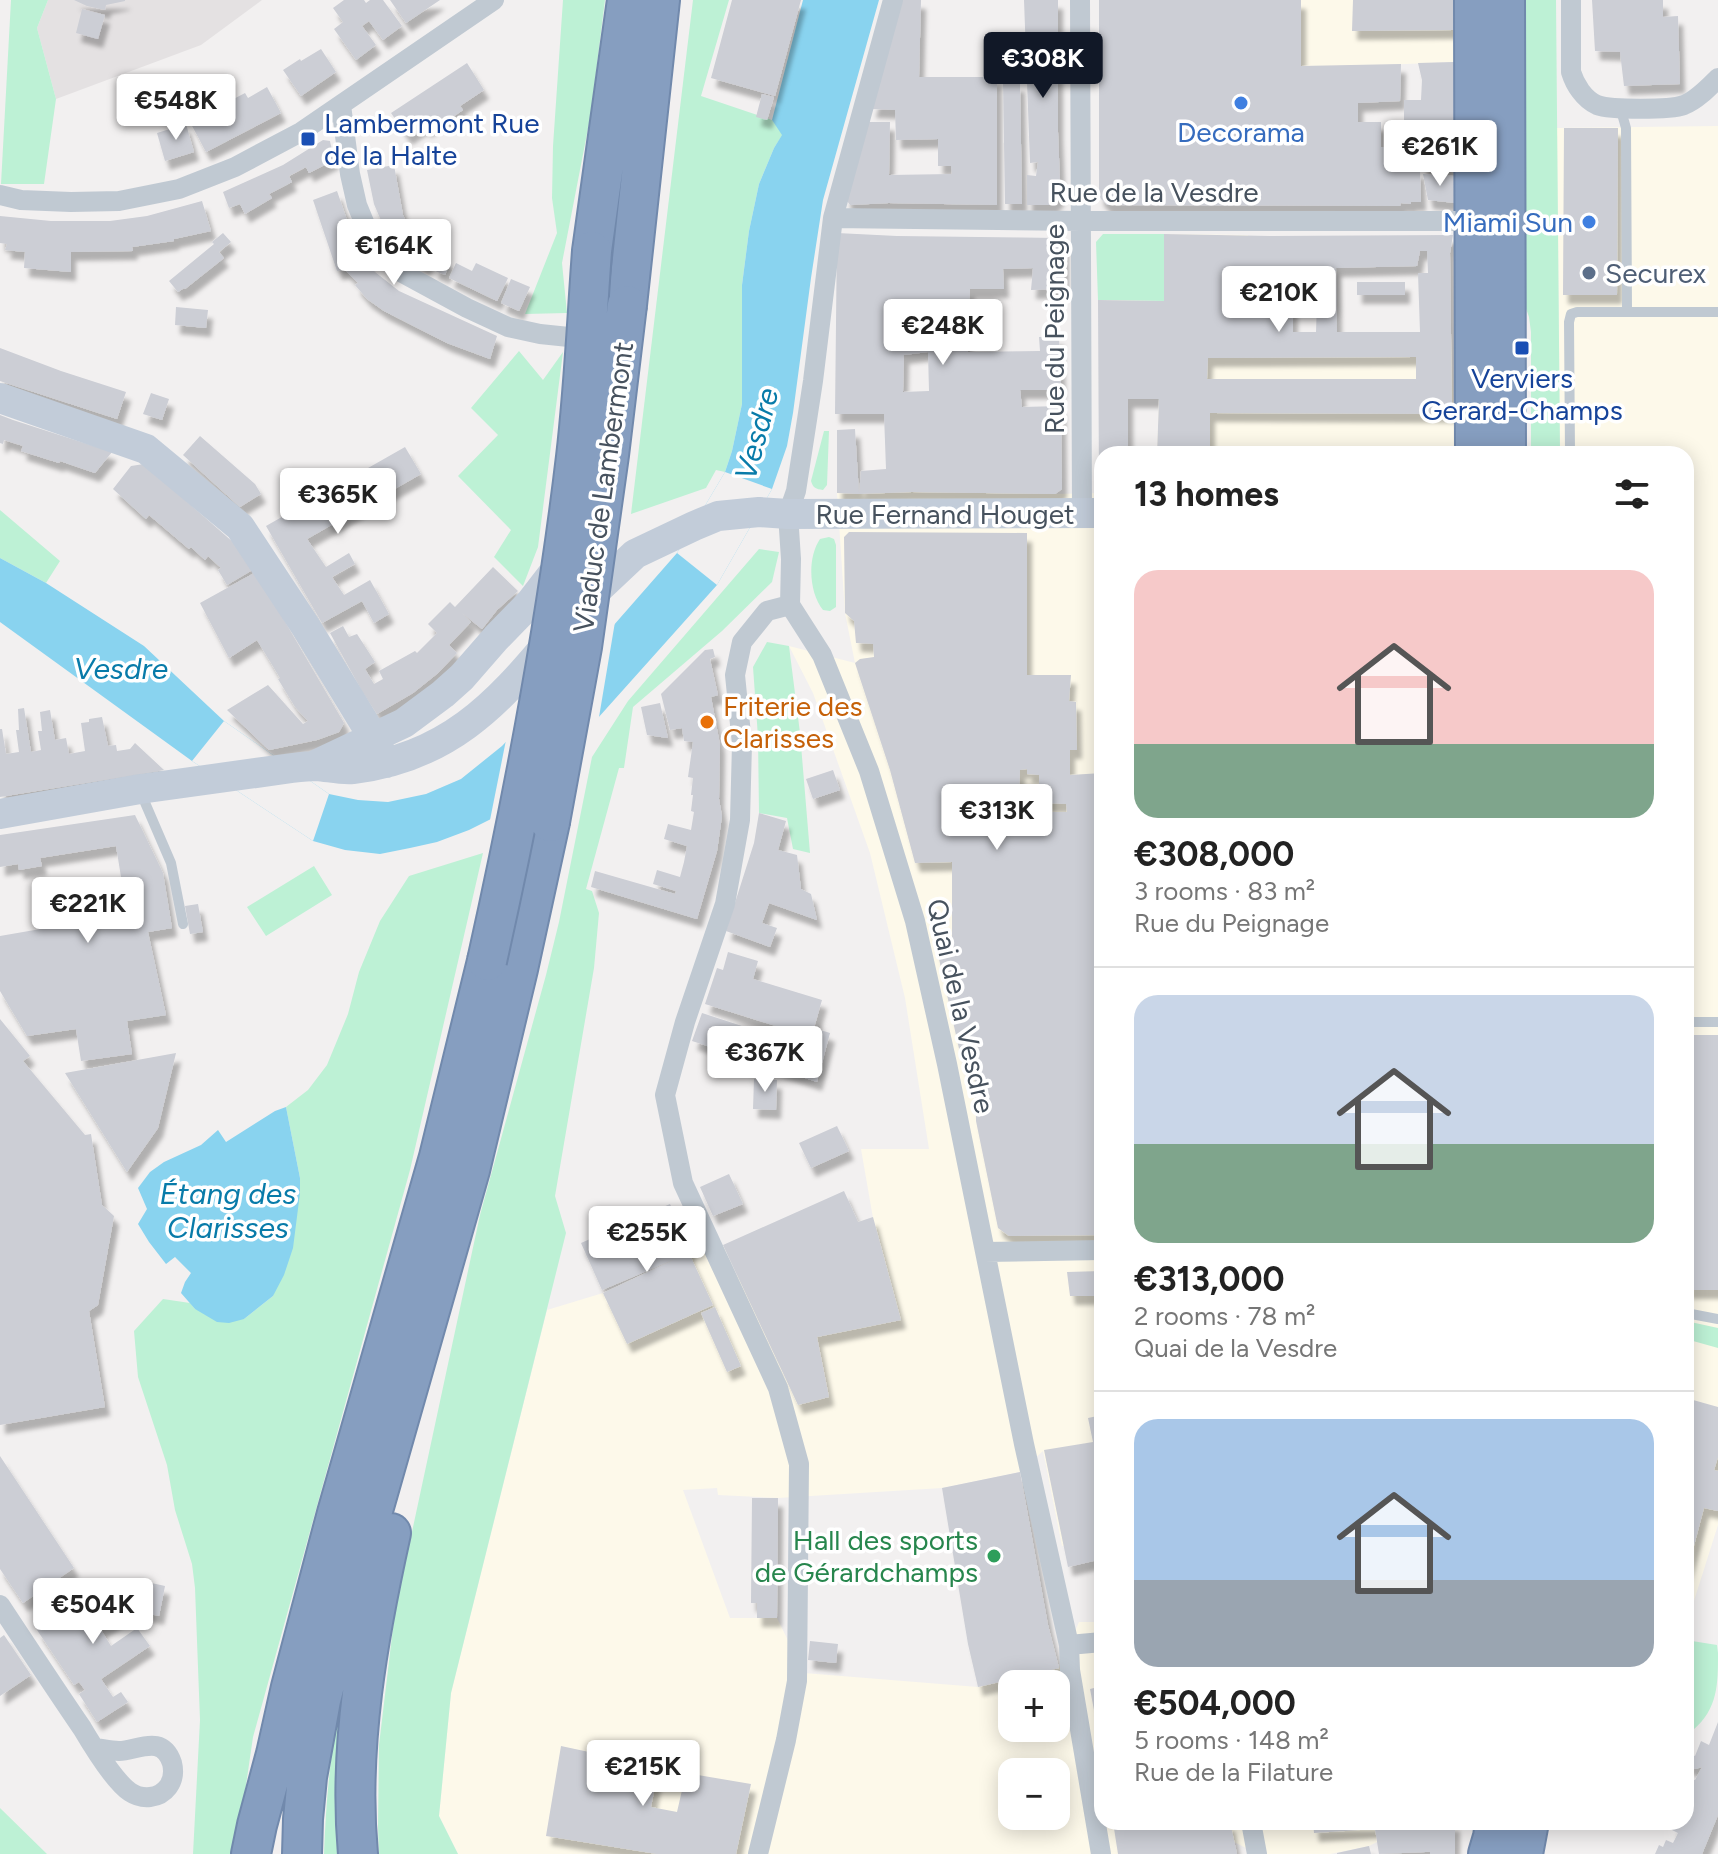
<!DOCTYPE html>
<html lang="en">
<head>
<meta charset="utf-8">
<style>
	body { margin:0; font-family:Figtree,sans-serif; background:#f2f2f2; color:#222; height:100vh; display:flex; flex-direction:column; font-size:30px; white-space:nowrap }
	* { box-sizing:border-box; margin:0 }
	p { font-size:26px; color:#767676 }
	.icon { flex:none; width:44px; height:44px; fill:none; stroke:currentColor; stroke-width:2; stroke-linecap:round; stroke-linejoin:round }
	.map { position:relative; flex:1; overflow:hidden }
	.details { position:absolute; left:1094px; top:446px; width:600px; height:1384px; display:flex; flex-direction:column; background:#fff; border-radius:24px; box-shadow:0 4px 20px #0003 }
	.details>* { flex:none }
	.controls { position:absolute; left:998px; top:1670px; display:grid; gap:16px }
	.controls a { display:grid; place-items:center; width:72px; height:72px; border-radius:16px; background:#fff; box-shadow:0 4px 20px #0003; font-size:40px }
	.price { position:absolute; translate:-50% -68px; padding:0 18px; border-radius:8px; background:#fff; color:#222; font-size:26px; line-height:52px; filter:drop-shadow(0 2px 4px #0008) }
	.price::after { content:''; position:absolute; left:50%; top:48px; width:24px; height:18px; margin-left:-12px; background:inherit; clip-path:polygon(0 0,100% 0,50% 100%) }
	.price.selected { background:#111827; color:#fff }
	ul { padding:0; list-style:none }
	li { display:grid; align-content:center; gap:16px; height:424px; padding:0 40px }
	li+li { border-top:2px solid #e0e0e0 }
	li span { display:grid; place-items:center; height:248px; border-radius:24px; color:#555 }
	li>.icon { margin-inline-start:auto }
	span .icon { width:144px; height:144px; fill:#fffc; stroke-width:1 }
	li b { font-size:34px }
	h2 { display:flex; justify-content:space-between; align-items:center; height:96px; padding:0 40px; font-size:34px }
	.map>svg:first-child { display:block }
	.commercial { fill:#fdf9ea; fill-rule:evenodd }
	.education { fill:#e4e1e2 }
	.green { fill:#bdf1d5 }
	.water { fill:#89d3ef }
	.pier { fill:#f2f0f0 }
	.building { fill:#ccced5; fill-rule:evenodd; filter:url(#shadow) }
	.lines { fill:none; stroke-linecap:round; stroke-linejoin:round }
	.highway-casing { stroke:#7189ac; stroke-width:42 }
	.lane { stroke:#c0c9d2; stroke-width:10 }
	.street { stroke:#c0c9d2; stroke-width:20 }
	.secondary { stroke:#c2ccd9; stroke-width:30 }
	.highway { stroke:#869ec0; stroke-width:38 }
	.highway-bridge-casing { stroke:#7189ac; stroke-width:42; stroke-linecap:butt }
	.highway-bridge { stroke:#869ec0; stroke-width:38 }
	.shop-dot { fill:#3f7fe0; stroke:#fff; stroke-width:3 }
	.transit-dot { fill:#1a4fb4; stroke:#fff; stroke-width:3 }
	.service-dot { fill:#5c6f8a; stroke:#fff; stroke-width:3 }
	.food-dot { fill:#e8710a; stroke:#fff; stroke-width:3 }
	.leisure-dot { fill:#2e9e5b; stroke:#fff; stroke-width:3 }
	.labels { text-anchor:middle; stroke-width:7; stroke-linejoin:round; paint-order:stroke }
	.transit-label { font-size:28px; fill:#164399; stroke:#fff; text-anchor:start }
	.shop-label { font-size:28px; fill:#366cbe; stroke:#fff }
	.street-label { font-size:28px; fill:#47525e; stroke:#fff }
	.service-label { font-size:28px; fill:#4e5e75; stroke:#fff; text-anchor:start }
	.food-label { font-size:28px; fill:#c56008; stroke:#fff; text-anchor:start }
	.leisure-label { font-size:28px; fill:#27864d; stroke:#fff; text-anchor:end }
	.water-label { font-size:30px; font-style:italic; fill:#087ba9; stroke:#fff }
</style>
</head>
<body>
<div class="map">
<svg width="1718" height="1854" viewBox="0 0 1718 1854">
	<defs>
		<filter id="shadow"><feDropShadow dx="5" dy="9" stdDeviation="2" flood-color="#0004"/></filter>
	</defs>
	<rect width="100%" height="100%" fill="#f2f0f0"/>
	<!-- commercial -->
	<path class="commercial" d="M1179 0H1454V62L1358 66V205H1161L1160 141Z
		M1718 126V1525L1686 1626V454H1560L1557 128Z
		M1164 234 1248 235 1247 289 1266 332H1451L1455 454H1157L1159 399 1098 300H1164Z
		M912 492 1054 494 1102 493V1538L1062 1546 1043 1451 1020 1472 942 1488 778 1498 718 1495 717 1488 683 1490 730 1618H777L804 1673 978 1687 1059 1668 1079 1622H1102V1822H1388L1389 1828 1377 1842 1369 1846 1330 1854H1258L1234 1842 1180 1854H458L439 1816 451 1693 547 1310 603 1293 689 1253 723 1245 736 1275 858 1222 873 1218 861 1149H929L905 998 870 853 813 693 789 646 855 663 845 613 837 493ZM1012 1684H1056V1728H1012ZM1012 1772H1056V1816H1012Z"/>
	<!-- education -->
	<path class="education" d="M48 0H262L201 45 56 99 37 28Z"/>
	<!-- green -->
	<path class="green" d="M11 0H48L37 28 56 99 44 184H1Z
		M563 0H605L591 113 562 263 567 313 525 314 557 233 552 198 553 146Z
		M693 0H729L701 96 772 120 783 134 774 148 759 184 749 231 742 285V404L732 451 725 472 716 470 706 488 631 514Z
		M1523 0H1556L1560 454H1531V332L1529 317 1523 300Z
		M1103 234H1164V301L1098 300 1096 242Z
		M519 351 543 380 563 352 538 547 523 586 494 557 511 530 458 476 498 435 471 408Z
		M824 431H829L827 485 823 490C816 489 813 488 811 481Z
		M0 510 60 561 46 583 0 558Z
		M829 537 834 539 836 545V607L830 611 823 610C809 593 807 558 820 539Z
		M759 549 779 552 772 582 722 631 633 707 624 768H619L586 889 592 891 599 913 594 968 555 1196 566 1233 451 1693 439 1816 458 1854H379L378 1827 379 1745 395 1611 480 1215 546 975 559 922 592 757 628 701Z
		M767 642 789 646 800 733 810 853 793 849 787 818 759 813 758 737 753 667Z
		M483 853 410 1170 253 1737 236 1854H193L200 1720 195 1588 192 1564 175 1510 167 1465 138 1377 134 1331 163 1299 190 1303 195 1309 244 1319 273 1296 300 1178 286 1107 308 1090 327 1065 348 1014 359 972 380 921 409 876Z
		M314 866 332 895 266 936 247 907Z
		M1686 1321 1718 1328V1348L1686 1339Z
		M363 1616 349 1854H324C326 1802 330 1751 341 1700 347 1672 356 1644 363 1616Z
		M1692 1641 1717 1645 1718 1653C1718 1684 1718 1709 1693 1730L1686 1729V1658Z
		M0 1808 47 1854H0Z"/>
	<!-- water -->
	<path class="water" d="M803 0H879L823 200 811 278 793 413 787 446 772 489 717 585 521 804 469 830 437 842 410 848 380 854 345 850 313 841 192 761 0 622V558L46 583 144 646 224 721 329 794 358 800 388 802 426 794 461 779 502 746 606 634 677 553 725 472 732 451 742 404V285L749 231 759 184 774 148 782 135 772 120Z
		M286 1107 300 1178V1193L293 1248 284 1275 273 1296 244 1319 229 1323 217 1322 195 1309 181 1293 185 1282 191 1273 175 1257 166 1264 149 1242 138 1224 147 1209 138 1188 150 1172 164 1162 201 1145 218 1130 226 1142 275 1111Z"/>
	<!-- pier -->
	<path class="pier" d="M725 472 772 489 717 585 677 553Z
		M616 616 598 723 523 807 489 825 507 735Z
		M224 721 329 794 313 841 192 761Z"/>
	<!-- building -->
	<path class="building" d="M74 0H125V1L106 5 105 10 87 6Z
		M344 0H364L366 3 370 0H383L402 26 383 40 369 21 362 26 376 45 356 60 334 29 343 22 333 8Z
		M390 0H440L406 23Z
		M732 0H801L775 96 711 78Z
		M901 0H921L919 77H997V205L889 203 850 205 845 198 869 122H890L889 175 952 174 951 166H938V139L896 140 895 110 871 109Z
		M1024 0H1058V132L1060 183 1059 197 1052 205H1027V175L1036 176 1038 162 1030 163Z
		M1099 0H1301V66L1401 64 1400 101 1358 103V122H1381V147H1402V170H1420L1421 202H1411V204L1401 203 1400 206 1107 205 1099 197Z
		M1353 0H1453L1454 30 1352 31Z
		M1592 0H1663V17L1678 16 1680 84 1624 86 1620 52 1595 51Z
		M82 9 105 15 98 39 76 33Z
		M321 49 336 72 301 96 283 70 300 59 301 61Z
		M1454 62 1456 80 1455 171 1422 172V123L1404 124V100H1421L1422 80 1418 63Z
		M467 63 484 90 460 106 463 110 447 121 444 117 426 129 424 125 407 136 391 113Z
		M1003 83H1020L1022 204H1005Z
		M267 87 281 113 206 152 190 122 245 93 248 98Z
		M762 94 774 97 767 120 756 117Z
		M186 124 194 152 165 161 157 133Z
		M1564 128H1618L1617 295H1563Z
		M323 140 330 141 334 160 309 173 306 167 289 176 292 182 269 194 272 198 245 214 240 204 229 208 223 192 283 165Z
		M394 165 403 215 409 228 388 237 374 204 367 170Z
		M1423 174 1454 176 1455 203 1428 200Z
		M337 191 356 246 375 272 399 291 497 336 490 359 447 343 384 311 367 299 355 285 358 283 345 270 337 271 313 200Z
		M202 201 211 231 174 239V241L132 247 133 251 71 252V272L24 268 25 252 5 250 7 244 0 243V216L51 221H110L147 216Z
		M407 231 414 239 399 251 392 243Z
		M223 233 231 242 219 252 224 258 185 289 184 288 178 292 169 281 214 244 212 242Z
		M837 233 897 236 1057 238 1064 242V289L1031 290 1033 268 1003 269 1004 289H970L968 352 1040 351 1039 337 1059 336 1061 390H1020L1022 407 1061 406 1062 489 1055 494 912 492 859 494 837 493V430L855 429 859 494 861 471 886 469 884 414H835ZM928 352 929 391 903 392 904 355Z
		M1164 234 1270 236 1453 235 1450 253 1452 414 1210 413V454H1157L1159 399H1128V454H1102V491L1099 487 1098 300 1164 301ZM1420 251H1427L1428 273H1418L1420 332H1337L1336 268 1417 266ZM1318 270 1316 332H1293V297L1266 296 1267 290 1247 289 1248 274H1271V271ZM1416 357V379H1207L1208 358Z
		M420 248 432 255 425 267 413 260Z
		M439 256 451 261 445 275 433 270Z
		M456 263 472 271 476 263 508 278 497 301 449 278Z
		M511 279 530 287 519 311 501 303Z
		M1357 282H1405V295H1357Z
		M176 307 208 310 206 328 175 325Z
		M0 348 61 371 126 392 117 419 0 381Z
		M151 393 169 399 162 420 143 414Z
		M0 415 13 420 112 452 95 473 60 461 59 463 21 451 23 446 4 440 3 444 0 443Z
		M200 436 255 484 261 494 240 507 183 455Z
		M405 447 421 474 307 539 326 567 349 553 355 564 332 577 344 595 370 580 389 614 374 623 362 601 322 623 266 526Z
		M144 464 242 550 254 569 227 585 218 570 221 568 208 556 205 560 191 547 189 549 149 515 146 519 113 489 131 466Z
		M849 532 1027 533V675H1071L1069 701 1076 702 1077 750H1070V775L1102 773V805L1096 813H1102V1235L1009 1236 998 1228 976 1121 975 1071H964L935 941 952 942V862L915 863 890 770 855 663 860 659 874 657 873 644 856 643 854 621 845 613 844 537ZM1027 769V774L1039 775V803L1066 804 1067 812H1019L1020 770Z
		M493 567 518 591 497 610 482 629 462 613 471 622 449 645 457 653 438 673 413 693 377 714 362 691 330 633 343 626 349 637 357 634 375 662 365 669 374 684 383 679 379 671 415 651 417 653 437 633 428 624 450 602 455 607Z
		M256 572 344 723 339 732 317 740 269 750 227 710 268 685 303 724 308 721 295 707 278 679 280 678 257 640 229 658 200 603Z
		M713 649 715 657 710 659 718 695 711 697 720 745 719 799 722 816 717 851 697 919 591 887 595 871 675 894 676 891 653 884 657 870 680 877 684 862 687 846 664 839 668 824 691 830 694 812 691 811 693 795H691L693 778 688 777 693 742 684 741 682 728 670 730 661 694 705 650Z
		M660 703 668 738 647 735 641 707Z
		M24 708 31 752 41 750 38 731H42L40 712 50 710 55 740 66 738 69 754 85 751 81 723 89 722V719L102 717 108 746 116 745 117 751 130 749 135 743 164 770 0 797V729H2L6 754 19 752 16 730H19L18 709Z
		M833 770 840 790 813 799 806 779Z
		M759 813 786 821 778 850 797 855 801 889 811 894 817 920 769 903 762 923 777 928 770 947 726 931 754 843Z
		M135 815 163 873 172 928 148 932 166 1015 127 1021 132 1054 81 1061 76 1029 27 1036 0 991V936L127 914 116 846 40 858 42 866 19 870 18 864 0 867V835Z
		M198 904 203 932 190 934 185 906Z
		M728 952 758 961 753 979 822 1000 814 1028 830 1033 817 1082 692 1041 702 1013 798 1044 802 1029 790 1026 789 1030 705 1004 717 968 723 970Z
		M0 1019 30 1056 23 1061 85 1135 91 1134 102 1205 114 1216 98 1305 89 1311 105 1407 0 1425Z
		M1686 1035H1718V1290H1686Z
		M176 1053 158 1128 127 1172 65 1073Z
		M754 1079 777 1080 776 1110 753 1109Z
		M837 1126 849 1151 811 1168 799 1143Z
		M729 1174 743 1204 713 1216 700 1187Z
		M844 1191 858 1222 873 1217 901 1320 817 1337 829 1397 798 1405 723 1245Z
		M670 1204 691 1252 689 1253 713 1305 627 1344 603 1293 682 1256 602 1290 581 1243Z
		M1102 1271V1296H1070L1067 1272Z
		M715 1307 741 1366 727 1372 701 1313Z
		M1686 1398 1718 1407V1457L1714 1470 1718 1471V1511L1704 1508 1687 1572Z
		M1102 1415V1559L1068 1567 1044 1450 1093 1442 1088 1418Z
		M0 1456 74 1568 23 1603 0 1569Z
		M1020 1472 1048 1625 1059 1668 978 1687 968 1644 942 1488Z
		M752 1498H778L777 1618H757V1603H751Z
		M111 1580 131 1610 101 1630 111 1646 137 1628 150 1646 101 1679 113 1697 121 1692 128 1702 97 1722 79 1694 85 1690 79 1682 74 1685 37 1630Z
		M147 1582 165 1586 159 1616 140 1612Z
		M4 1635 31 1675 0 1696V1638Z
		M810 1641 838 1644 836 1663 808 1660Z
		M1102 1686V1741L1100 1742 1090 1689Z
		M1718 1722V1815L1702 1854H1655L1659 1845 1663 1847 1666 1840 1673 1843 1678 1833 1672 1830 1675 1822H1686V1811L1689 1804 1686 1803V1783L1688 1777 1695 1780 1702 1767 1695 1769 1686 1765V1762L1689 1754 1695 1756 1701 1741 1709 1745Z
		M561 1746 659 1767 651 1807 677 1812 686 1773 751 1784 736 1854H657L546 1836Z
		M1113 1822H1230L1237 1854H1118Z
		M1313 1822H1388L1389 1828 1421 1826V1822H1455V1854H1430V1852H1425L1379 1854 1375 1829 1314 1833Z
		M1369 1846 1371 1854H1337V1853Z"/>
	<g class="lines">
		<defs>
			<path id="highway" d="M1474 0 1475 454
				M1505 0 1506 454
				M592 251 627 0
				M627 305 660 0
				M251 1854 257 1825 276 1754 291 1687 337 1513 439 1157 487 961
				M302 1854 303 1819 307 1777 321 1700 342 1619 470 1170 518 969 550 822
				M358 1854C348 1747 368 1637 391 1533
				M1488 1854 1493 1837 1495 1822
				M1523 1854 1529 1822"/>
		</defs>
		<!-- highway casing -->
		<use href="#highway" class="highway-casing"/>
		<!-- lane -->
		<path class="lane" d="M1620 107 1626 128 1627 312
			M1570 454 1569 322 1571 314 1577 312H1718
			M140 791 171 863 183 924
			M1686 1022H1718
			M1686 1313 1718 1319
			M1056 1690 1068 1672"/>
		<!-- street -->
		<path class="street" d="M893 0 833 218 813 381 796 491 788 514 791 559 790 605 822 655 869 771 915 921 947 1064 1024 1444 1069 1645 1070 1670 1101 1854
			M1080 0 1082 514
			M1571 0V72C1575 85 1584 99 1597 105 1611 110 1670 110 1684 105 1697 100 1709 87 1718 78
			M341 105 350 174 357 205 371 239 397 270 467 308 508 327 540 334 569 337
			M0 195 21 200 71 202 119 201 179 189 235 167 301 132 494 0
			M833 218 1081 221H1475
			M985 1252 1102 1250
			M0 1605C27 1646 54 1687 82 1728 92 1745 115 1782 130 1792 142 1800 159 1799 168 1787 173 1780 174 1771 172 1763 162 1733 137 1751 119 1751 111 1751 103 1749 95 1748
			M1069 1645 1102 1642
			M1251 1822 1257 1854
			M758 1854 786 1740 797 1681 799 1464 778 1388 683 1183 665 1095 685 1022 725 904 740 820 742 744 735 675 742 642 767 611 790 605"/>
		<!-- secondary -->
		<path class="secondary" d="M0 398 146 449 240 527 306 627 373 737 386 763
			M584 602 635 554 694 526 718 516 759 512 788 514 1102 513
			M315 765 404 723 443 694 462 677 496 638 531 602 551 576 567 563
			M0 814 140 789 292 768C300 767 309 766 317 766 329 767 341 770 353 769 446 758 496 706 552 638"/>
		<!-- highway -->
		<use href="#highway" class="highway"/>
		<defs>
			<path id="highway-bridge" d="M550 822 582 647 609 455 627 305
				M487 961C524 795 556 627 576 457 584 389 587 319 592 251"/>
		</defs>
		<!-- highway-bridge casing -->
		<use href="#highway-bridge" class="highway-bridge-casing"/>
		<!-- highway-bridge -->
		<use href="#highway-bridge" class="highway-bridge"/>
	</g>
	<!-- markers -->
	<g class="shop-dot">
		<circle cx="1241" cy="103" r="8"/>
		<circle cx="1589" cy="222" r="8"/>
	</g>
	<g class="transit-dot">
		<rect x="300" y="131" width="16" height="16" rx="4"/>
		<rect x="1514" y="340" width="16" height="16" rx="4"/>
	</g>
	<circle class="service-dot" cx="1589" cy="273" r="8"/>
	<circle class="food-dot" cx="707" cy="722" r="8"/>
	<circle class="leisure-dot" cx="994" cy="1556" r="8"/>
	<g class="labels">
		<!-- transit labels -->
		<g class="transit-label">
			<text x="324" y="133">Lambermont Rue<tspan x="324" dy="32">de la Halte</tspan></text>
			<text x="1522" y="388" text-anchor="middle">Verviers<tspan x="1522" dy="32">Gerard-Champs</tspan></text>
		</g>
		<!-- shop labels -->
		<g class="shop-label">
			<text x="1241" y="142">Decorama</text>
			<text x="1573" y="232" text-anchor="end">Miami Sun</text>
		</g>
		<!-- street labels -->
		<g class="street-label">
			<text x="1154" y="202">Rue de la Vesdre</text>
			<text transform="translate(1054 329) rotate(-90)" y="10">Rue du Peignage</text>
			<text transform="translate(603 487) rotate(-82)" y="10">Viaduc de Lambermont</text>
			<text x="945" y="524">Rue Fernand Houget</text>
			<text transform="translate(961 1006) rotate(77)" y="10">Quai de la Vesdre</text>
		</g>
		<!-- service labels -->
		<g class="service-label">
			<text x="1605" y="283">Securex</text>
		</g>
		<!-- food labels -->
		<g class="food-label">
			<text x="723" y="716">Friterie des<tspan x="723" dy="32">Clarisses</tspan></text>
		</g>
		<!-- leisure labels -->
		<g class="leisure-label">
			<text x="978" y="1550">Hall des sports<tspan x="978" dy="32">de Gérardchamps</tspan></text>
		</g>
		<!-- water labels -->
		<g class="water-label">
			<text transform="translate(757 434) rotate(-75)" y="10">Vesdre</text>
			<text x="121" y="679">Vesdre</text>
			<text x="228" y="1204">Étang des<tspan x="228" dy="34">Clarisses</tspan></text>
		</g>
	</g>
</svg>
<div class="controls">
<a>+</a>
<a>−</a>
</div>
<b class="price selected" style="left:1043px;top:100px">€308K</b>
<b class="price" style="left:176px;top:142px">€548K</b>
<b class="price" style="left:1440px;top:188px">€261K</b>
<b class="price" style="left:394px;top:287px">€164K</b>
<b class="price" style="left:1279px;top:334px">€210K</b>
<b class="price" style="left:943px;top:367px">€248K</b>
<b class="price" style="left:338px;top:536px">€365K</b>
<b class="price" style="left:997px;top:852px">€313K</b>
<b class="price" style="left:88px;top:945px">€221K</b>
<b class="price" style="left:765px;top:1094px">€367K</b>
<b class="price" style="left:647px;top:1274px">€255K</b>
<b class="price" style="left:93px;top:1646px">€504K</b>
<b class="price" style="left:643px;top:1808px">€215K</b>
<section class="details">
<h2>13 homes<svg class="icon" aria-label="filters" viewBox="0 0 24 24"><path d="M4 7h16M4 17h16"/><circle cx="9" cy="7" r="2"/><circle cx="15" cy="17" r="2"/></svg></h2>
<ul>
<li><span style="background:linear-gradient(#f6c9c9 70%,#7fa58c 0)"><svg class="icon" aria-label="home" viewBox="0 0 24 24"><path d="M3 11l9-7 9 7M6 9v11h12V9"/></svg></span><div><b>€308,000</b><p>3 rooms · 83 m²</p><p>Rue du Peignage</p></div></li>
<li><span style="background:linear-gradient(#c9d6e8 60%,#7fa58c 0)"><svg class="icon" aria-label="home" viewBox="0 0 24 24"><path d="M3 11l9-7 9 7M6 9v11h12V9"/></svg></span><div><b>€313,000</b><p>2 rooms · 78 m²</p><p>Quai de la Vesdre</p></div></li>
<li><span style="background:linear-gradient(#a9c7e8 65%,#9aa5b1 0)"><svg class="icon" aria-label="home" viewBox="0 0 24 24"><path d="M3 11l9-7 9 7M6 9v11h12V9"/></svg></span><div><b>€504,000</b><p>5 rooms · 148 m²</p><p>Rue de la Filature</p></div></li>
</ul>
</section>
</div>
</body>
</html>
